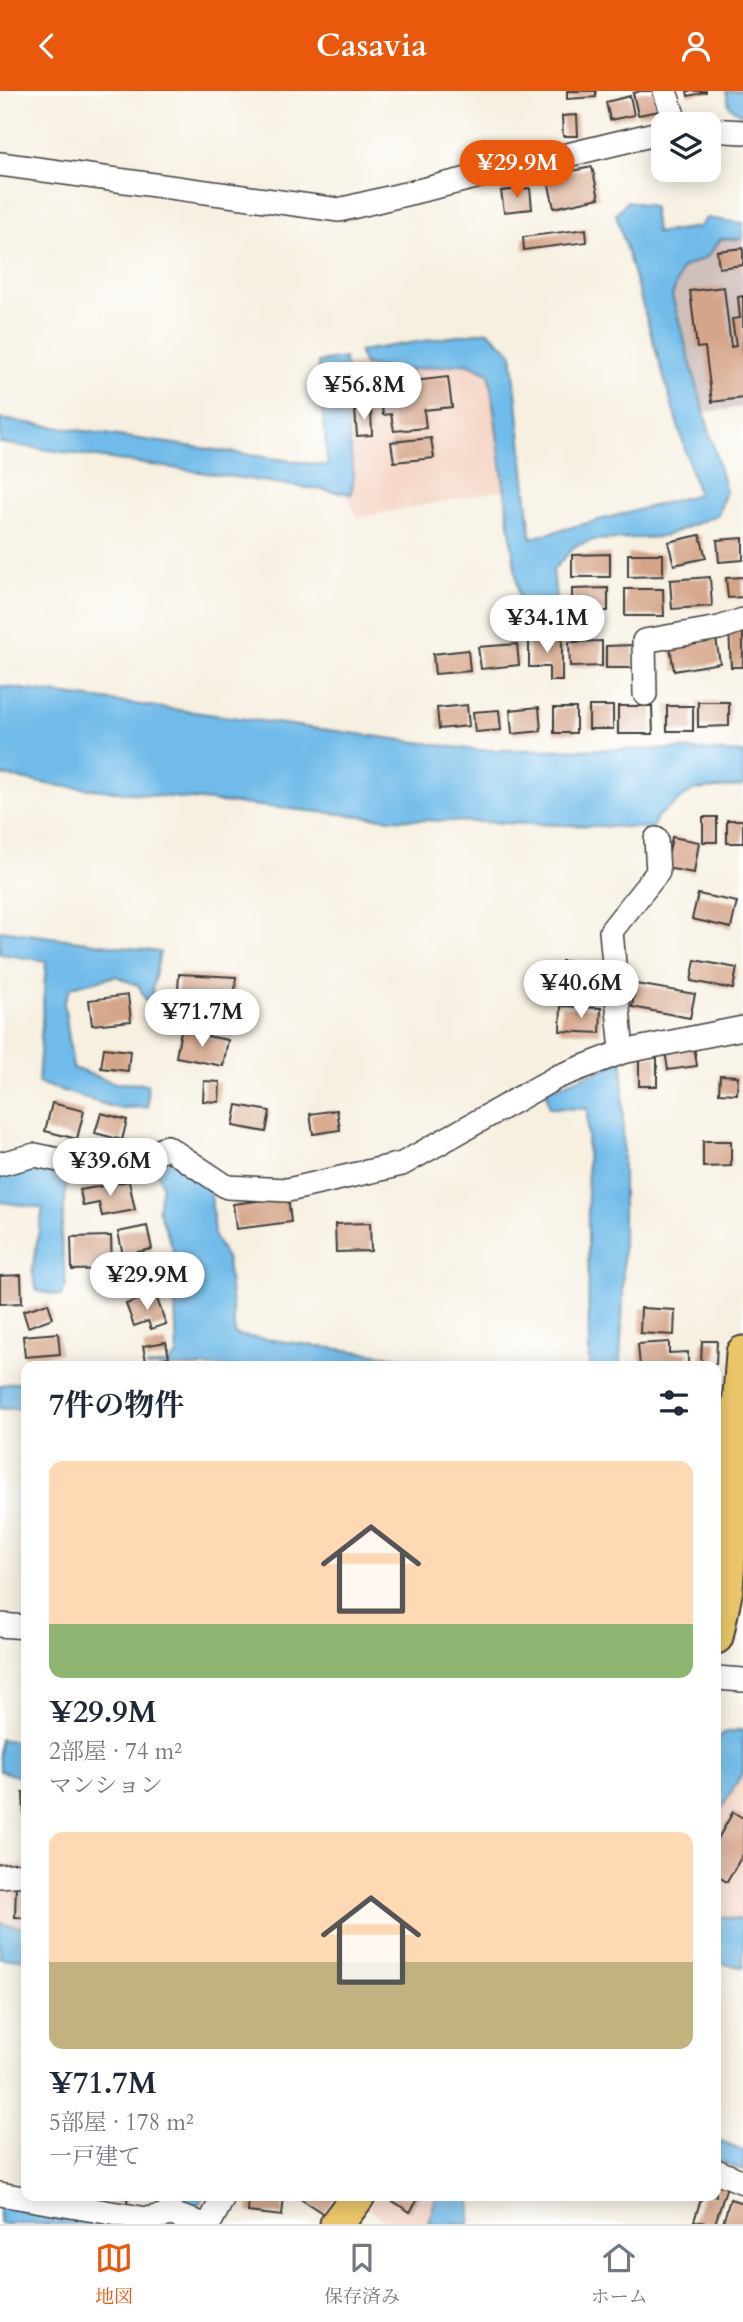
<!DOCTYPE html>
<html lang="ja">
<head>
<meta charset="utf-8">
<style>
	body { margin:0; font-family:Cardo,"Noto Serif JP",serif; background:#f2f2f3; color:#1f2937; height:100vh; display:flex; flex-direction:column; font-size:26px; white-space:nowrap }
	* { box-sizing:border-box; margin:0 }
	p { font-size:23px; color:#747a83 }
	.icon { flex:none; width:38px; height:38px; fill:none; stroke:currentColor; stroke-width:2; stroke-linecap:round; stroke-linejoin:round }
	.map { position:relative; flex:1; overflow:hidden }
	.panel { position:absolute; left:21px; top:1270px; width:700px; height:840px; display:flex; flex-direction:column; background:#fff; border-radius:14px; box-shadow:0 4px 18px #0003 }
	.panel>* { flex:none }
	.tools { position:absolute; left:651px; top:21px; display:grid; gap:14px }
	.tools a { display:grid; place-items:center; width:70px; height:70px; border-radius:14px; background:#fff; box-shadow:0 4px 18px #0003; font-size:35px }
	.price { position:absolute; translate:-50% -60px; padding:0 16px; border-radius:24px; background:#fff; color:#222; font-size:23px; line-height:46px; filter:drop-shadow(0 2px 4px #0008) }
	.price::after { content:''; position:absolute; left:50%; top:42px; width:21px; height:16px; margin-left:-10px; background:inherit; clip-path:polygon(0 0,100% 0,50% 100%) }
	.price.selected { background:#ea580c; color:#fff }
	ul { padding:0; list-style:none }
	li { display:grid; align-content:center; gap:14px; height:371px; padding:0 28px }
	li span { display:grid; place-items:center; height:217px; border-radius:14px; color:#555 }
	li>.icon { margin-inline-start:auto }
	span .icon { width:126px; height:126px; fill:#fffc; stroke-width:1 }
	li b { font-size:30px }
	h2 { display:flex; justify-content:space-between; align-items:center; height:84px; padding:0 28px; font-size:30px }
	header { display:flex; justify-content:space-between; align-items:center; height:91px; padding:0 28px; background:#ea580c; color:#fff; font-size:32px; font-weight:600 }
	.menu { display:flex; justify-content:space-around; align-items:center; height:98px; border-top:2px solid #e0e1e3; background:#fff; font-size:19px; color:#747a83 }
	.menu a { display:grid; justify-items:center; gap:4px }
	.menu .selected { color:#ea580c }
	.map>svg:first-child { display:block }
	.built { fill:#f4d3c1 }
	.industrial { fill:#d0c0bc }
	.water { fill:#70bbe9; stroke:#466c82; stroke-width:2 }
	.building { fill:#d5a589 }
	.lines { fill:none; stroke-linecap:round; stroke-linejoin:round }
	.minor-casing { stroke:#3d3c3a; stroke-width:26 }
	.highway-casing { stroke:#3d3c3a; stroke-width:37 }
	.minor { stroke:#fff; stroke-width:23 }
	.highway { stroke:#ebc669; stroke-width:33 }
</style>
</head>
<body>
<header><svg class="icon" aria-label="back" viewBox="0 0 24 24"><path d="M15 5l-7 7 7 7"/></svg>Casavia<svg class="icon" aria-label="person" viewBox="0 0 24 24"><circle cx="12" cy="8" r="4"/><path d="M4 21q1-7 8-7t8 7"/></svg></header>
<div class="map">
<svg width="743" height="2133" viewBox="0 0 743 2133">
	<rect width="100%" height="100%" fill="#fff"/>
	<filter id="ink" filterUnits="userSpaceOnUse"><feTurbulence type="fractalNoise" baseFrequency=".0143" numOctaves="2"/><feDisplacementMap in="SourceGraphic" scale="14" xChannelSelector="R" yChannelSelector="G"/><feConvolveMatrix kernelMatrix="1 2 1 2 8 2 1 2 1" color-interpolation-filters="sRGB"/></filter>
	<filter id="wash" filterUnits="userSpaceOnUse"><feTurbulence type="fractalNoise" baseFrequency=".00686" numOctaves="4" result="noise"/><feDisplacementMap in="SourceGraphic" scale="28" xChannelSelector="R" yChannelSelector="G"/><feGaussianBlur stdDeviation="1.57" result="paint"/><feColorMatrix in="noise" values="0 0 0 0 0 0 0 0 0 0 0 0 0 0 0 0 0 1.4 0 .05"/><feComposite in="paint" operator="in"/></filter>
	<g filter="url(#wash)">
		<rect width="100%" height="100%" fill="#f7f0e1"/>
		<!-- built -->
		<path class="built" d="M493 254 513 397 357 427 341 388 331 276Z
			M743 1656V1862L716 1858V1701Z
			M26 1773V1854L0 1853V1774Z
			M376 2105H457L441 2133H391L367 2117Z"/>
		<!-- industrial -->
		<path class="industrial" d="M715 139H743V316L694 323 657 196Z"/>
		<!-- water -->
		<path class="water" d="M726 0H743V25L729 15Z
			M627 110 653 115 656 142 699 136 706 127 743 132V148H721L707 166 682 177 672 205 726 400 718 424 662 446 593 449 575 455 553 479 559 535 523 537 489 282 467 272 400 280 364 274 359 260 488 240 512 262 531 447 698 403 616 123Z
			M344 267 348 284 343 297 354 386 351 403 0 352V328L328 375 318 271Z
			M0 595 477 659 678 658 743 662V695L693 699 657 726 652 737 390 728 52 694 0 684Z
			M0 839 160 861 152 900 161 930 156 931 139 895 116 885 71 896 64 912 73 977 115 992 147 993 148 1016 116 1017 38 992 46 870 0 863Z
			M623 970V1205L620 1276H589L587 1018 549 1017 546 1000Z
			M169 1066 185 1073 211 1100 214 1145 227 1169 235 1244 473 1276H146L169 1272 177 1264 173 1158 158 1118 162 1095 154 1070Z
			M34 1071 68 1080 61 1146 66 1194 61 1205 37 1200 32 1179 43 1117 0 1111V1082Z
			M26 1290V1317L0 1318V1294Z
			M743 1638V1682L716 1727V1649L724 1642Z
			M0 1648 26 1652V1685H17L0 1680Z
			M716 1825 743 1829V1876L716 1872Z
			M0 1832 26 1837V1868L0 1867Z
			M716 2049 743 2060V2079L716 2069Z
			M183 2105H203L189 2133 179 2112Z
			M436 2105H472L469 2133H429Z
			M0 2114 106 2133H0Z"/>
		<g id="blocks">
			<!-- building -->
			<path class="building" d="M567 0H596V6L567 8Z
				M641 0H656L660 20 638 24 633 2Z
				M687 0H706V1L688 5Z
				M630 5 634 24 610 29 606 11Z
				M577 24 578 45H563L562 25Z
				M592 76 599 107 554 117 547 85Z
				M530 97 532 118 504 121 501 100Z
				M586 138 587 151 524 159 523 146Z
				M743 157V174L719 177 717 160Z
				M724 196 731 256 736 255 732 228 740 227 738 206 743 205V307L712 311 705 256 697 257 690 200Z
				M448 286 452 316 424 319 426 337 394 340 391 323 383 324 379 294Z
				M371 318 372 344 357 345 355 319Z
				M431 347 434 367 394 371 391 351Z
				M700 444 706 467 674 474 668 451Z
				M743 447V469L719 471 717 449Z
				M610 463V486H572V464Z
				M628 463H663V485L628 486Z
				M710 486 712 515 672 518 670 489Z
				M743 486V506L728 507 726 487Z
				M608 497V520H572V498Z
				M625 498H663L664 525H625Z
				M743 539V576H731L729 540Z
				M529 546H562V590H549V576H529Z
				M716 548 720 572 674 580 670 556Z
				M602 550V575L570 576 569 551Z
				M517 553 519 574 481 578 478 556Z
				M634 554V577H606V555Z
				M468 559 470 580 435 583 433 563Z
				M698 611H729V635L698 636Z
				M467 614 469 635 439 638 437 617Z
				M589 615H613V638H589Z
				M618 615H652L653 643H618Z
				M667 615H693V640H667Z
				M539 616 541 640 512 643 510 619Z
				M554 617H576V642H554Z
				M499 619 501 639 475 641 473 621Z
				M703 726H717V751H703Z
				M727 729H743V752H727Z
				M672 746 699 751 694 782 666 777Z
				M698 803 737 811 731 837 692 828Z
				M695 869 737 877 733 898 691 890Z
				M562 870 602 872 601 893 561 891Z
				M179 883 236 886 234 918 177 915Z
				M636 893 695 903 690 927 632 916Z
				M128 904 131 930 92 934 89 909Z
				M561 915 601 917 600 942 560 940Z
				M181 940 228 949 223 975 176 966Z
				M694 955 697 975 668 979 665 960Z
				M104 957 130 960 128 980 101 977Z
				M657 965V995H639V966Z
				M720 984 738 985 737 1003 719 1002Z
				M204 990 220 991 219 1011 203 1010Z
				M52 1012 84 1020 77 1048 45 1040Z
				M237 1014 270 1020 266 1041 233 1035Z
				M337 1019 340 1039 313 1043 310 1023Z
				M101 1022 127 1029 122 1049 95 1042Z
				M703 1050H731V1075L703 1076Z
				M129 1090 135 1119 102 1125 99 1112 83 1115 80 1099Z
				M288 1106 291 1131 236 1138 233 1113Z
				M370 1132 371 1160 336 1161 335 1133Z
				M147 1135 152 1158 123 1164 118 1141Z
				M111 1145 112 1178 72 1179 71 1146Z
				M21 1184 22 1212 0 1213V1185Z
				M155 1202 166 1233 151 1238 148 1230 134 1235 126 1213Z
				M48 1212 53 1227 28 1236 23 1220Z
				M641 1217 675 1219 674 1244 640 1242Z
				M58 1242 60 1263 25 1266 23 1245Z
				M702 1250H717L716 1273 701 1272Z
				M166 1251 169 1266 146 1270 143 1255Z
				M669 1251V1262L688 1261V1276H640L638 1253Z
				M23 1702H26V1725H24Z
				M733 1721 743 1727V1763L727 1791 716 1784V1751Z
				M16 1793 26 1794V1827L15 1826Z
				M716 2092 727 2095 715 2133 694 2130 702 2105H716Z
				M86 2105H128L126 2116Z
				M249 2105H284L282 2125 248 2121Z
				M302 2105H336L324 2123 302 2109Z
				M385 2105H420L410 2121Z
				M730 2108 743 2112V2133L723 2132Z"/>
		</g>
	</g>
	<g filter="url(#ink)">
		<use href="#blocks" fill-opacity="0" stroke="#3d3c3a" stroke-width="2"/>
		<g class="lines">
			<defs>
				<path id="minor" d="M665 0 676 33
					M709 39 743 41
					M0 73 339 119 663 41
					M645 603 644 550 719 537 743 529
					M622 961 611 840 658 781 656 748
					M0 1073 35 1064 73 1072 139 1070 167 1056 227 1096 288 1099 402 1073 557 986 622 961 743 937
					M0 1534 26 1536
					M716 1587 743 1589
					M0 1785 26 1783
					M716 2080 743 2091
					M0 2103 147 2128 172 2123 202 2133
					M209 2133 224 2105"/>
				<path id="highway" d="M716 1546 726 1498 743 1262
					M337 2133 358 2105"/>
			</defs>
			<!-- minor casing -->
			<use href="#minor" class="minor-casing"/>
			<!-- highway casing -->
			<use href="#highway" class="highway-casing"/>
			<!-- minor -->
			<use href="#minor" class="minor"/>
			<!-- highway -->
			<use href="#highway" class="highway"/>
		</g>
	</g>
</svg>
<div class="tools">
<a><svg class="icon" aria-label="layers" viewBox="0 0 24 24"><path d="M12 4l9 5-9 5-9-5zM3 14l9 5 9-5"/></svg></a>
</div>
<b class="price selected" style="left:517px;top:109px">¥29.9M</b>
<b class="price" style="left:364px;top:331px">¥56.8M</b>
<b class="price" style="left:547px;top:564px">¥34.1M</b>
<b class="price" style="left:581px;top:929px">¥40.6M</b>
<b class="price" style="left:202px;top:958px">¥71.7M</b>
<b class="price" style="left:110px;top:1107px">¥39.6M</b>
<b class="price" style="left:147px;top:1221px">¥29.9M</b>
<section class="panel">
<h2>7件の物件<svg class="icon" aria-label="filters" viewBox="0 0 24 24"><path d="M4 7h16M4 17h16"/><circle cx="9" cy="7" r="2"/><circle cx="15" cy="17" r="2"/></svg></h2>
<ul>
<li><span style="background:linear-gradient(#ffd9b3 75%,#8fb573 0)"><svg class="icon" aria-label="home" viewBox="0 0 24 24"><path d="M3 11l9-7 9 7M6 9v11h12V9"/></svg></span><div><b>¥29.9M</b><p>2部屋 · 74 m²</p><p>マンション</p></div></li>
<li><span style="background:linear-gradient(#ffd9b3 60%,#c2b280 0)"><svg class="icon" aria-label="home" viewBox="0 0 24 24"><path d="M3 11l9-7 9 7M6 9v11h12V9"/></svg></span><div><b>¥71.7M</b><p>5部屋 · 178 m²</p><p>一戸建て</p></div></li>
</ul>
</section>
</div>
<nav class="menu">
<a class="selected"><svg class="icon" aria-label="map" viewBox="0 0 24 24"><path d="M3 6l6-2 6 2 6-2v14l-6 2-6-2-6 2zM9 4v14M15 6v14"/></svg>地図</a>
<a><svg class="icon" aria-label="saved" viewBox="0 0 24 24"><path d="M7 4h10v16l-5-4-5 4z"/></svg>保存済み</a>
<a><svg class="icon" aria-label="home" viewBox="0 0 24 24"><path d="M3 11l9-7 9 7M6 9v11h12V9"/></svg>ホーム</a>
</nav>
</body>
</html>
